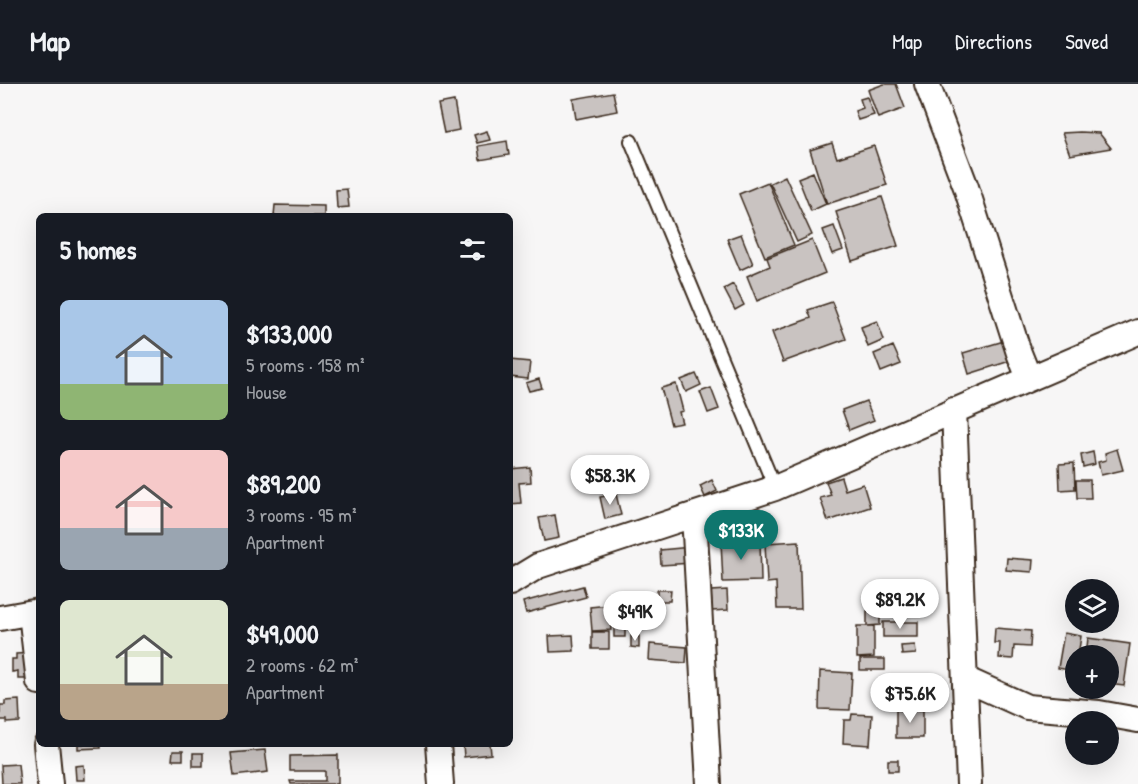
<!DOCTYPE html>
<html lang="en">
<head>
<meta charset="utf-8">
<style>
	body { margin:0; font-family:"Patrick Hand",sans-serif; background:#20242c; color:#f1f3f6; height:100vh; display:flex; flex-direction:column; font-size:22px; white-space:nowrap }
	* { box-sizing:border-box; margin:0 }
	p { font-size:20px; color:#9ea1a6 }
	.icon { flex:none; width:33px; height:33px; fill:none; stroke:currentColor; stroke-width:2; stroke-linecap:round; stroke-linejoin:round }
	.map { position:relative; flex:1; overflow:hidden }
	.sheet { position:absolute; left:36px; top:129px; width:477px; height:534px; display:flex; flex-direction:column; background:#171b24; border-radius:9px; box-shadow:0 6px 24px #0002 }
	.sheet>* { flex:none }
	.fabs { position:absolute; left:1065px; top:495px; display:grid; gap:12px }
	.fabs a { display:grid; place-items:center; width:54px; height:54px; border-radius:50%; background:#171b24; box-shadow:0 6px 24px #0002; font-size:30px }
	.price { position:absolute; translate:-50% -51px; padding:0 14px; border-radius:21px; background:#fff; color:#222; font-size:20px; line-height:39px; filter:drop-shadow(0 2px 3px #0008) }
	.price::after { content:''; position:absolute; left:50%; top:36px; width:18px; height:14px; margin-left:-9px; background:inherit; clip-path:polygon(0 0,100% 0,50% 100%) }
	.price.current { background:#0f766e; color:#fff }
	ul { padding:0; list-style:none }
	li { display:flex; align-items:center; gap:18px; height:150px; padding:0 24px }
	li span { display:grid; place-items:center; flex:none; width:168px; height:120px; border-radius:9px; color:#555 }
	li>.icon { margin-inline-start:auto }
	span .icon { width:72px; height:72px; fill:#fffc; stroke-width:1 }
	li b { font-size:26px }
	h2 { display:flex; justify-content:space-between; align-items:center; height:72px; padding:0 24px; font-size:26px }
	header { display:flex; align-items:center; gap:36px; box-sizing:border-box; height:84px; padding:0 30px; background:#171b24; border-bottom:2px solid #363941 }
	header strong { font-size:28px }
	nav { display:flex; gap:33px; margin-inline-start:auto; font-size:21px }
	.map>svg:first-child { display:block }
	.building { fill:#c9c3c1; stroke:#3b2a1e; stroke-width:1.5 }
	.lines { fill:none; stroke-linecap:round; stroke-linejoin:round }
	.service-casing { stroke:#3b2a1e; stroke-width:16 }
	.minor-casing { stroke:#3b2a1e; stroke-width:28 }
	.service { stroke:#fff; stroke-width:12 }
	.minor { stroke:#fff; stroke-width:24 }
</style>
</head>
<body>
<header>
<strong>Map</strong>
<nav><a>Map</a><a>Directions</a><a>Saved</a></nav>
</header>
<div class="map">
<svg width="1138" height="700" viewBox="0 0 1138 700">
	<rect width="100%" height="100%" fill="#f7f6f6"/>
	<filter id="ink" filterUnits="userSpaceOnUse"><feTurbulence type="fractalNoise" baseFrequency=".0167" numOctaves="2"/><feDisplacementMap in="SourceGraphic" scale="12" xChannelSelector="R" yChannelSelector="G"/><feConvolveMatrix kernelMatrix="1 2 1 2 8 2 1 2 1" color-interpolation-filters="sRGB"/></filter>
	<g filter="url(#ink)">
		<!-- building -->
		<path class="building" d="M884 0H896L905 24 878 34 868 6Z
			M613 8 617 27 576 35 573 15Z
			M867 13 874 31 858 36 855 27 863 24 860 15Z
			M454 17 459 46 444 49 438 20Z
			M487 47 490 56 477 59 474 51Z
			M1080 48 1099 49 1111 64 1070 71 1062 49Z
			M507 57 509 71 480 76 478 62Z
			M832 59 837 74 874 62 887 101 827 120 810 66Z
			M813 88 826 120 811 127 798 94Z
			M785 92 812 151 797 158 770 99Z
			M768 98 794 161 765 173 739 110Z
			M347 105 349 123 337 124 336 106Z
			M882 113 898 162 852 177 836 128Z
			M275 121 324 122V132H274Z
			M834 142 843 166 832 170 823 146Z
			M741 150 753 180 740 186 727 155Z
			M812 156 825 189 757 217 747 192 770 182 767 174Z
			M733 200 744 221 735 226 724 205Z
			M832 218 846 255 783 278 772 248 811 234 808 226Z
			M877 237 884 256 868 263 861 243Z
			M1004 257 1010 277 969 290 963 269Z
			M893 262 901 280 881 288 874 270Z
			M510 276 530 278 528 295 510 293Z
			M696 290 701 301 686 308 681 296Z
			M539 295 542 304 529 307 526 299Z
			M676 300 683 327 679 328 682 339 671 341 661 304Z
			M711 304 719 325 708 329 700 308Z
			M866 317 874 336 849 346 842 326Z
			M1117 365 1123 386 1101 391 1098 378 1106 376 1105 369Z
			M1093 368 1095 380 1083 383 1081 371Z
			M1074 379 1075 405 1060 406 1059 380Z
			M530 383 531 398 519 399 521 419 510 420V385Z
			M841 393 845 406 863 400 870 423 828 437 820 414 831 411 826 398Z
			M712 396 717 407 705 413 700 402Z
			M1076 396H1090L1091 414H1077Z
			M616 410 621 431 605 435 600 413Z
			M555 431 559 454 544 457 539 434Z
			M760 456 761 497 723 498 721 457Z
			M799 457 801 525H777L776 498 767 499 765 459Z
			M691 463 692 479 661 481 660 466Z
			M1007 474 1033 476 1032 488 1006 486Z
			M583 502 586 513 526 529 523 518Z
			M657 506H671L670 517H657Z
			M727 506 728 526 712 527 711 507Z
			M619 520 620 535H610L611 546 592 547 590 523Z
			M867 527H880V541L867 542Z
			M614 536 625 537V553H614Z
			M883 538H918V553H883Z
			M857 542H874V573L857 574Z
			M995 544 1031 547 1030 563 1014 562 1013 575 999 574 1000 559H994Z
			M592 548H609V565H592Z
			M1064 549 1081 552 1078 572H1076L1075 587 1058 584Z
			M573 551 574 567 550 568 549 552Z
			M631 552H639V564L631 563Z
			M1088 554 1130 560 1124 602 1108 600V572H1086Z
			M650 560 687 563 686 579 649 576Z
			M915 561 916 570 902 571 901 562Z
			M32 569 33 595H18V587L12 588V575H16V570Z
			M860 575H885V586H860Z
			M820 587 852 589 850 626 819 625Z
			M19 616 20 638 7 639V636H0V621H5V617Z
			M896 626H923V654H896Z
			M852 630 872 631 870 661 843 659 844 636H851Z
			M78 660H100V664L78 665Z
			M463 660H490L491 670 464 673Z
			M265 666 268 688 234 692 231 669Z
			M173 667H183V676H172Z
			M193 669H203V682H193Z
			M338 671V700H291L290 697H325V687H290V672Z
			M888 676H898V687H888Z
			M18 680 20 700H2L1 681Z
			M84 681 85 696H76L75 682Z"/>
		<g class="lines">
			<defs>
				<path id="service" d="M631 57 775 404"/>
				<path id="minor" d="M927 0 966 103 1019 269 1029 294
					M954 326 969 700
					M694 431 709 700
					M510 499 538 482 775 404 1138 248
					M31 529 39 598
					M0 534 39 527
					M965 595 1027 623 1099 629 1138 636
					M46 660 50 700
					M438 660 441 700"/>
			</defs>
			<!-- service casing -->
			<use href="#service" class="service-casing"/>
			<!-- minor casing -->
			<use href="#minor" class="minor-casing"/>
			<!-- service -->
			<use href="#service" class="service"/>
			<!-- minor -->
			<use href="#minor" class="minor"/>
		</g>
	</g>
</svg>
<div class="fabs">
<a><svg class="icon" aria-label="layers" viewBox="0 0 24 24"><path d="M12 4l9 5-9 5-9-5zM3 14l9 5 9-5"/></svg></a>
<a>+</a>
<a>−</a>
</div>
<b class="price" style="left:610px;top:422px">$58.3K</b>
<b class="price current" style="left:741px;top:477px">$133K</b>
<b class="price" style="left:900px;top:546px">$89.2K</b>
<b class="price" style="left:635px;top:558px">$49K</b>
<b class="price" style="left:910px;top:640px">$75.6K</b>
<section class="sheet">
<h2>5 homes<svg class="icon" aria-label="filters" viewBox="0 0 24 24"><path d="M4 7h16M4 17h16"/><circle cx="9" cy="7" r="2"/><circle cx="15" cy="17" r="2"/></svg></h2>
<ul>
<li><span style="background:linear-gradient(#a9c7e8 70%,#8fb573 0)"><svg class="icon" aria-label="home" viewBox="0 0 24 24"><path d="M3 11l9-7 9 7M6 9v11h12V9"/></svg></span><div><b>$133,000</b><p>5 rooms · 158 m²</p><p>House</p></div></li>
<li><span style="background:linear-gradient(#f6c9c9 65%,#9aa5b1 0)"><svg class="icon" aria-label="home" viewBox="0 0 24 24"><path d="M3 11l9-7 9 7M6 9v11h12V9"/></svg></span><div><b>$89,200</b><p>3 rooms · 95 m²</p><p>Apartment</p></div></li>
<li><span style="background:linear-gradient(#dfe7d0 70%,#b9a48a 0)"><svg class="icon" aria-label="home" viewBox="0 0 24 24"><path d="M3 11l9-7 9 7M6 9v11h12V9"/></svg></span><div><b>$49,000</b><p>2 rooms · 62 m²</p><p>Apartment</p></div></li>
</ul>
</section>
</div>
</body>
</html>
